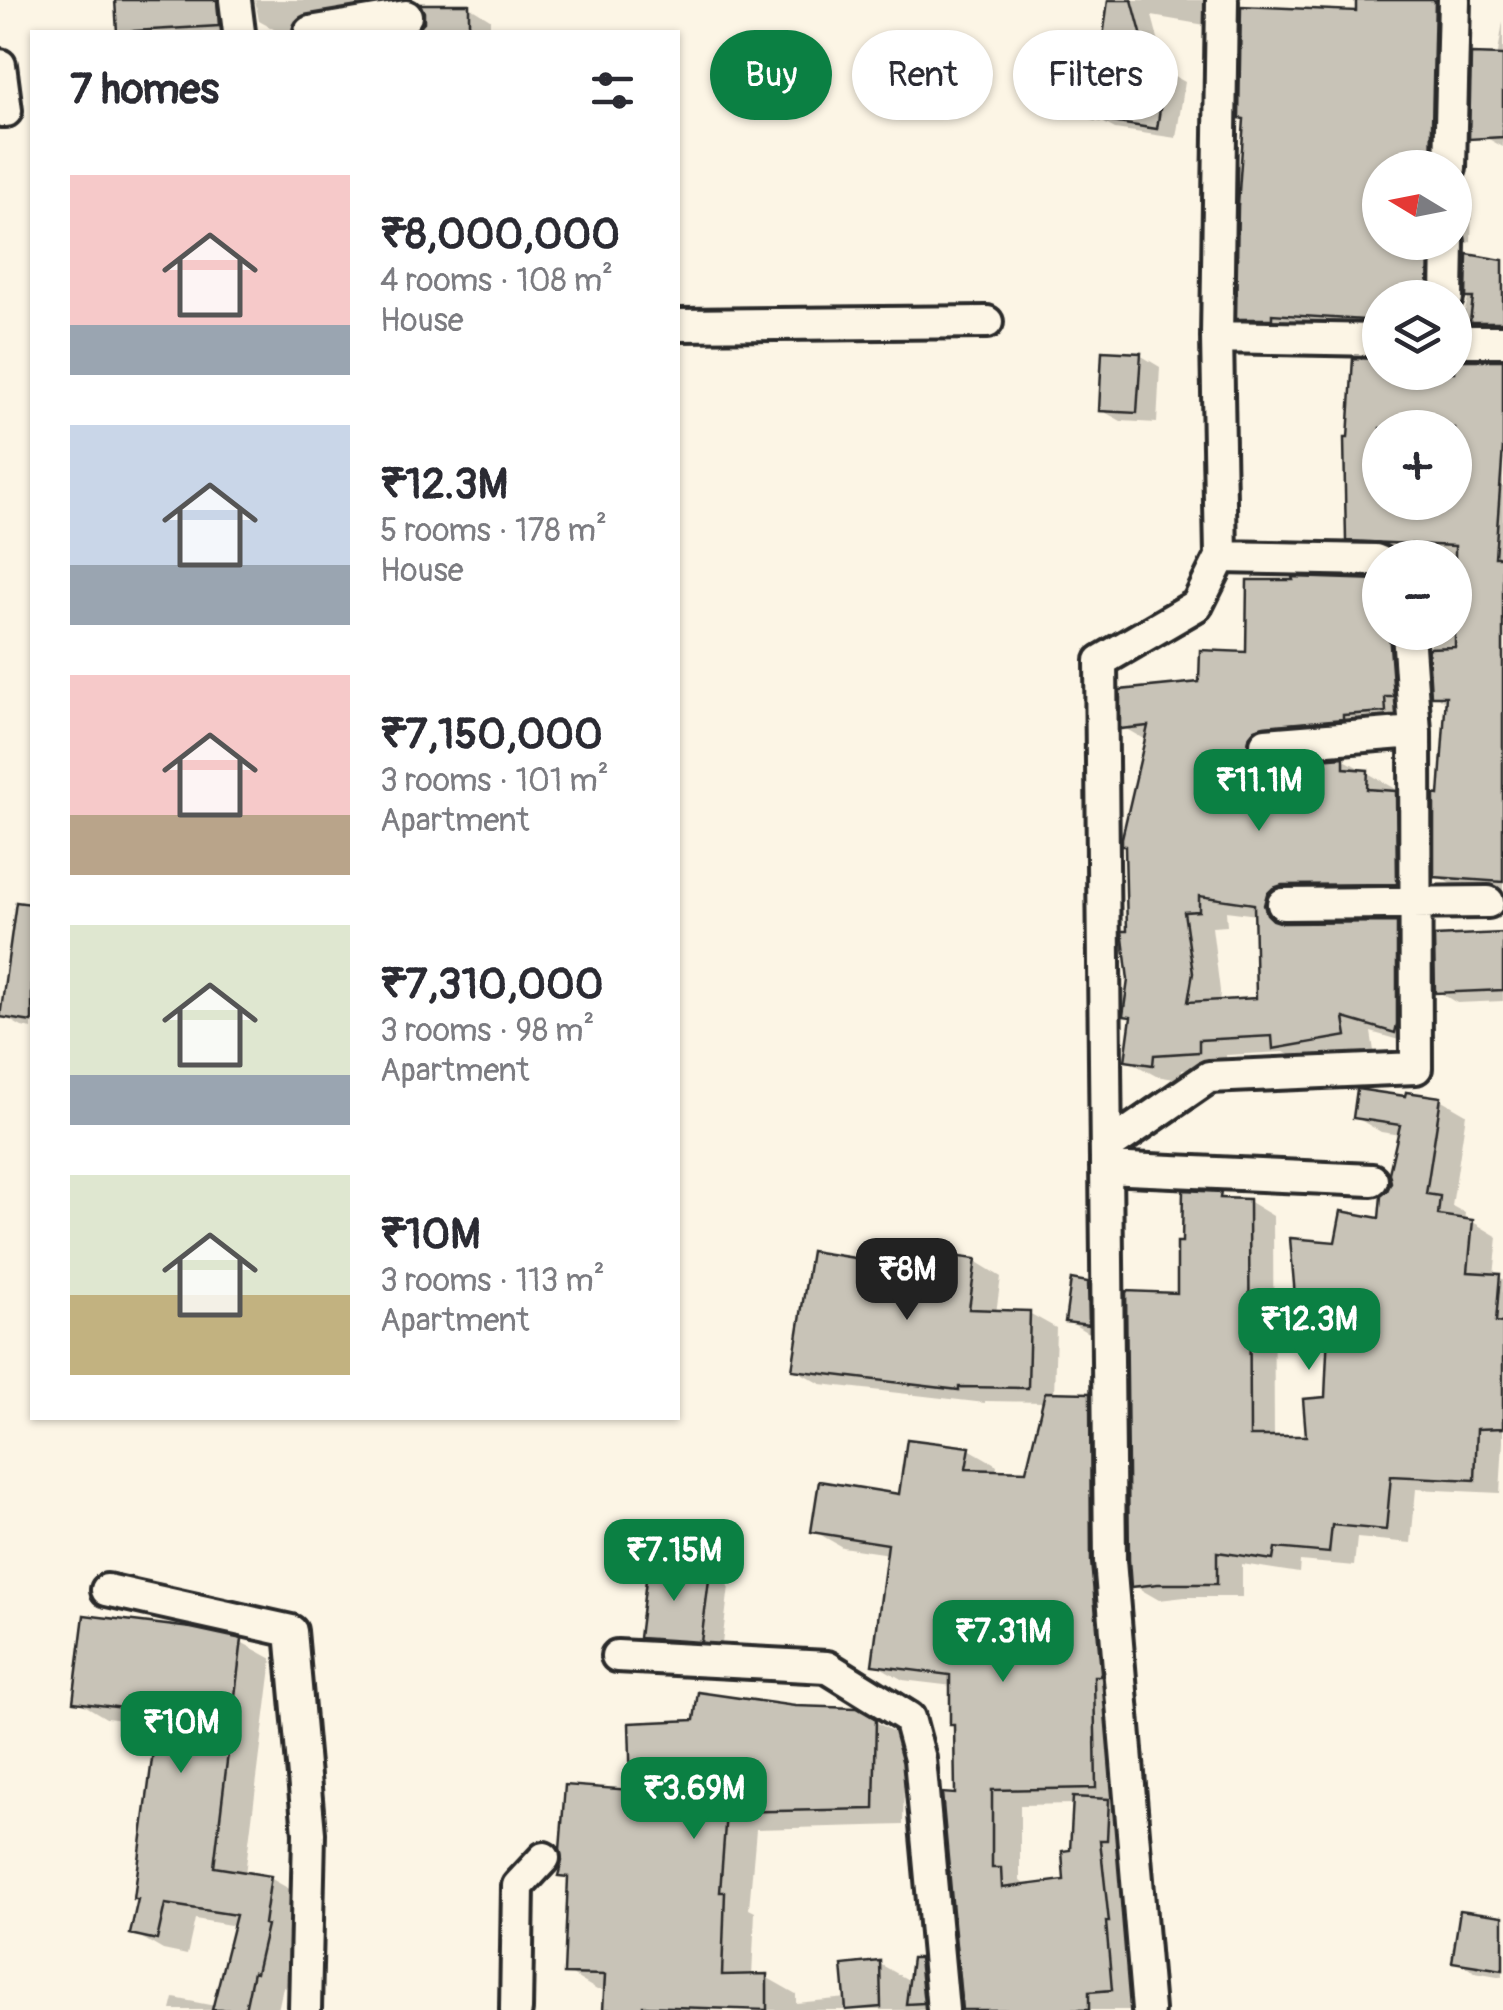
<!DOCTYPE html>
<html lang="en">
<head>
<meta charset="utf-8">
<style>
	body { margin:0; font-family:Pangolin,sans-serif; background:#f7f7f7; color:#2b2b33; height:100vh; display:flex; flex-direction:column; font-size:38px; white-space:nowrap }
	* { box-sizing:border-box; margin:0 }
	p { font-size:32px; color:#7c7c81 }
	.icon { flex:none; width:55px; height:55px; fill:none; stroke:currentColor; stroke-width:2; stroke-linecap:round; stroke-linejoin:round }
	.map { position:relative; flex:1; overflow:hidden }
	.details { position:absolute; left:30px; top:30px; width:650px; height:1390px; display:flex; flex-direction:column; background:#fff; border-radius:0px; box-shadow:0 2px 8px #0004 }
	.details>* { flex:none }
	.top-card { position:absolute; left:710px; top:30px; width:642px; height:90px; display:flex; gap:20px }
	.needle { width:65px; rotate:280deg }
	.buttons { position:absolute; left:1362px; top:150px; display:grid; gap:20px }
	.buttons a { display:grid; place-items:center; width:110px; height:110px; border-radius:50%; background:#fff; box-shadow:0 2px 8px #0004; font-size:50px }
	.price { position:absolute; translate:-50% -85px; padding:0 22px; border-radius:20px; background:#0b8043; color:#fff; font-size:32px; line-height:65px; filter:drop-shadow(0 2px 5px #0008) }
	.price::after { content:''; position:absolute; left:50%; top:60px; width:30px; height:22px; margin-left:-15px; background:inherit; clip-path:polygon(0 0,100% 0,50% 100%) }
	.price.selected { background:#222; color:#fff }
	ul { padding:0; list-style:none }
	li { display:flex; align-items:center; gap:30px; height:250px; padding:0 40px }
	li span { display:grid; place-items:center; flex:none; width:280px; height:200px; border-radius:0px; color:#555 }
	li>.icon { margin-inline-start:auto }
	span .icon { width:120px; height:120px; fill:#fffc; stroke-width:1 }
	li b { font-size:42px }
	h2 { display:flex; justify-content:space-between; align-items:center; height:120px; padding:0 40px; font-size:42px }
	.tag { padding:0 35px; border-radius:45px; background:#fff; box-shadow:0 2px 8px #0004; font-size:35px; line-height:90px }
	.tag.selected { background:#0b8043; color:#fff }
	.map>svg:first-child { display:block }
	.shadow { fill:#0003; fill-rule:evenodd }
	.building { fill:#c8c3b7; stroke:#2b2b2b; stroke-width:2.5; fill-rule:evenodd }
	.lines { fill:none; stroke-linecap:round; stroke-linejoin:round }
	.street-casing { stroke:#2b2b2b; stroke-width:38 }
	.street { stroke:#fcf5e5; stroke-width:30 }
</style>
</head>
<body>
<div class="map">
<svg width="1503" height="2010" viewBox="0 0 1503 2010">
	<rect width="100%" height="100%" fill="#fcf5e5"/>
	<filter id="ink" filterUnits="userSpaceOnUse"><feTurbulence type="fractalNoise" baseFrequency=".01" numOctaves="2"/><feDisplacementMap in="SourceGraphic" scale="20" xChannelSelector="R" yChannelSelector="G"/><feConvolveMatrix kernelMatrix="1 2 1 2 8 2 1 2 1" color-interpolation-filters="sRGB"/></filter>
	<g filter="url(#ink)">
		<!-- shadow -->
		<path class="shadow" d="M117 0H241L239 32H119Z
			M255 0H375L376 16 318 30 279 32 259 21Z
			M1111 0H1222L1217 27 1152 16 1167 72 1185 82 1176 138 1115 129 1095 118Z
			M1359 0H1471L1463 17 1459 185 1462 197 1472 204 1471 241 1461 247 1457 259 1456 317 1465 310 1468 299 1469 257 1503 262V337L1466 349 1464 357 1465 362H1503V895L1465 892 1437 876 1448 703 1434 695 1429 632H1455V558L1377 556 1348 539 1351 440 1380 361V372H1455V298H1380V334H1267L1239 317 1246 120 1358 13ZM1380 168H1455V242H1380ZM1380 428H1455V502H1380Z
			M469 6 490 19V32H419L425 24Z
			M1503 21V147L1485 137Z
			M1140 355 1160 367 1157 423 1121 421 1101 410Z
			M1380 583V632H1426L1420 639 1414 727 1277 753 1275 765 1343 759 1396 789 1395 794 1424 810V899L1295 910 1292 921 1293 925 1396 924 1425 941 1423 1047 1371 1032 1374 1051 1304 1063 1284 1052 1226 1055 1227 1067 1182 1070 1181 1080 1156 1076 1127 1060 1133 1018 1126 1014 1131 980 1130 933 1147 741 1123 727 1202 684 1248 654ZM1226 911 1257 915 1259 1000 1219 1003 1220 991 1212 927 1227 926Z
			M1503 936V1001L1457 1003 1437 991Z
			M11 954 32 957V1029L22 1027 1 1015Z
			M1440 1099 1466 1114 1452 1206 1465 1213 1464 1221 1473 1222 1498 1237 1494 1276 1503 1279V1442L1500 1493 1416 1489 1411 1543 1357 1538 1354 1566 1300 1561 1299 1573 1242 1564V1597H1185L1159 1600 1133 1585 1179 1296 1185 1244 1220 1194 1231 1201H1248L1273 1216 1274 1439H1309L1327 1400 1330 1344H1325L1300 1330 1337 1244 1381 1221 1389 1192 1400 1135 1381 1132 1355 1117Z
			M975 1261 1001 1277 996 1313H1029L1056 1328 1054 1395 1089 1396 1117 1412 1123 1803H1111L1137 1818 1139 2010H964L953 1686 903 1680 875 1664 889 1554 842 1547 814 1531 901 1496 969 1449 997 1465 996 1473 1028 1474 1046 1402 985 1401V1403L821 1384 794 1369 864 1262ZM1075 1804 1072 1852 1066 1883 1029 1887 1020 1881V1805Z
			M1088 1284 1108 1296V1335L1088 1333 1068 1321Z
			M709 1574 729 1586 721 1652 661 1649 641 1637Z
			M241 1642 272 1659 245 1874 270 1878 300 1895 297 1945 286 1988 283 1987 278 2010H171L174 1998 215 2006 236 1926 195 1919 187 1955 163 1950 132 1932 140 1900 159 1724 106 1718 76 1700Z
			M794 1709 856 1710 905 1739 903 1825 756 1829 749 1909 755 1912 752 1977H766L796 1994V2003L847 1998 880 1964 912 1982 919 1960 949 1978 952 2010H605L607 1990H597L567 1972 571 1881 561 1875 696 1722Z
			M1503 1918V1977L1475 1972 1455 1961Z"/>
		<!-- building -->
		<path class="building" d="M115 0H217L219 26 117 32Z
			M1108 0H1132L1150 66 1166 69 1157 129 1092 119Z
			M1356 0H1435L1431 168H1380V242H1429L1428 298H1380V321L1272 314V319H1236L1238 206 1244 119 1239 118 1241 6 1356 11Z
			M420 4H469V32H414L424 22V12Z
			M1471 54 1503 55V137L1469 139Z
			M1467 254 1503 260V322H1470L1473 298H1466Z
			M1102 351 1141 353 1137 413 1099 411Z
			M1353 358 1380 359V372H1455V360H1503V447L1495 557H1503V882L1434 877V794L1439 795 1446 696H1431L1428 648 1455 647V546L1346 541 1344 438H1348ZM1380 428H1455V502H1380Z
			M1292 577 1380 580V632H1389L1394 697H1385L1386 712 1343 715V719L1264 726 1255 729 1250 735 1248 746 1251 755 1259 761 1267 763 1344 757V768L1368 770 1367 789 1396 791 1397 884 1282 885 1273 888 1267 894 1264 905 1267 914 1273 920 1283 923 1397 922V1024L1395 1033 1344 1018 1347 1036 1273 1049 1272 1036 1199 1040V1052L1154 1055 1153 1065 1125 1061 1131 1017 1123 1016 1128 980 1123 938 1122 931H1127L1125 846H1122V838L1148 726 1120 729V690L1199 682 1200 650 1246 652 1247 580H1293ZM1199 896 1254 904 1256 998 1188 1002 1193 973 1184 912 1199 911Z
			M16 902 32 904V1022L0 1017Z
			M1503 933V990L1435 993 1434 936Z
			M1357 1089 1405 1096 1406 1092 1441 1097 1426 1194 1440 1196 1438 1215 1473 1220 1468 1272 1500 1274 1496 1322 1503 1323V1428L1477 1429 1475 1480 1391 1476 1386 1530 1332 1525 1329 1553 1275 1548 1273 1560 1217 1552V1584H1158L1131 1587 1129 1560 1126 1291 1177 1293V1242H1182L1183 1190 1221 1192 1220 1198 1249 1199 1250 1436H1306L1303 1399 1325 1397 1328 1330 1298 1331 1290 1238 1335 1242 1341 1211 1379 1218 1381 1196 1387 1191 1391 1182 1389 1173 1400 1125 1353 1118Z
			M863 1245 976 1259 969 1309 1030 1311 1028 1388 959 1387V1390L792 1370 811 1251 861 1259Z
			M1071 1279 1088 1282 1089 1325 1065 1322Z
			M1045 1392 1090 1393 1091 1561 1101 1672 1100 1676H1094L1096 1788 992 1790V1868H1001L1002 1888 1064 1880 1062 1851 1070 1850 1073 1797 1109 1799 1107 1840H1100L1109 1922H1106L1112 1990 1089 1992V2010H962L942 1793 955 1794 954 1725H950V1675L872 1665 888 1544 811 1532 819 1481 899 1494 907 1439 970 1447 966 1469 1026 1471Z
			M648 1563 710 1572 701 1642 639 1638Z
			M84 1615 191 1628 242 1639 214 1867 271 1876 264 1924 267 1925 256 1973 253 1972 245 2010H212L236 1915 165 1904 157 1940 130 1934 138 1899H134L158 1712 73 1702Z
			M698 1692 795 1706 857 1708 876 1719 874 1809 726 1812 720 1892H725L722 1975 767 1974V2010L643 2006V2010H603L605 1975 564 1974 568 1877 558 1876 562 1861 560 1850 565 1785 631 1790 629 1723 694 1720Z
			M1460 1910 1503 1916V1970L1452 1962Z
			M912 1958H919L924 2003 906 2004Z
			M880 1961 881 2007 846 2010 842 1965Z"/>
		<g class="lines">
			<defs>
				<path id="street" d="M235 0 239 32
					M310 32 406 16
					M0 65 6 111H0
					M1450 168 1454 0
					M1447 298 1448 242
					M678 325 987 322
					M1217 337 1380 340
					M1455 341H1503
					M1221 557 1375 560 1380 562
					M1408 632 1415 732
					M1283 904 1488 902
					M1106 1148 1209 1077 1416 1068 1415 732 1266 744
					M1106 1168 1372 1180
					M107 1590 291 1631 309 1833 305 2010
					M617 1656 827 1667 909 1718 920 1759 943 2010
					M516 2010 518 1886 544 1858
					M1148 2010 1110 1561 1101 661 1197 605 1221 557 1217 337 1222 0"/>
			</defs>
			<!-- street casing -->
			<use href="#street" class="street-casing"/>
			<!-- street -->
			<use href="#street" class="street"/>
		</g>
	</g>
</svg>
<div class="buttons">
<a><svg class="needle" viewBox="-14 -14 28 28"><path d="M0-13l5 13h-10z" fill="#e53935"/><path d="M0 13l5-13h-10z" fill="#7c7c81"/></svg></a>
<a><svg class="icon" aria-label="layers" viewBox="0 0 24 24"><path d="M12 4l9 5-9 5-9-5zM3 14l9 5 9-5"/></svg></a>
<a>+</a>
<a>−</a>
</div>
<b class="price" style="left:1259px;top:834px">₹11.1M</b>
<b class="price selected" style="left:907px;top:1323px">₹8M</b>
<b class="price" style="left:1309px;top:1373px">₹12.3M</b>
<b class="price" style="left:674px;top:1604px">₹7.15M</b>
<b class="price" style="left:1003px;top:1685px">₹7.31M</b>
<b class="price" style="left:181px;top:1776px">₹10M</b>
<b class="price" style="left:694px;top:1842px">₹3.69M</b>
<div class="top-card">
<a class="tag selected">Buy</a>
<a class="tag">Rent</a>
<a class="tag">Filters</a>
</div>
<section class="details">
<h2>7 homes<svg class="icon" aria-label="filters" viewBox="0 0 24 24"><path d="M4 7h16M4 17h16"/><circle cx="9" cy="7" r="2"/><circle cx="15" cy="17" r="2"/></svg></h2>
<ul>
<li><span style="background:linear-gradient(#f6c9c9 75%,#9aa5b1 0)"><svg class="icon" aria-label="home" viewBox="0 0 24 24"><path d="M3 11l9-7 9 7M6 9v11h12V9"/></svg></span><div><b>₹8,000,000</b><p>4 rooms · 108 m²</p><p>House</p></div></li>
<li><span style="background:linear-gradient(#c9d6e8 70%,#9aa5b1 0)"><svg class="icon" aria-label="home" viewBox="0 0 24 24"><path d="M3 11l9-7 9 7M6 9v11h12V9"/></svg></span><div><b>₹12.3M</b><p>5 rooms · 178 m²</p><p>House</p></div></li>
<li><span style="background:linear-gradient(#f6c9c9 70%,#b9a48a 0)"><svg class="icon" aria-label="home" viewBox="0 0 24 24"><path d="M3 11l9-7 9 7M6 9v11h12V9"/></svg></span><div><b>₹7,150,000</b><p>3 rooms · 101 m²</p><p>Apartment</p></div></li>
<li><span style="background:linear-gradient(#dfe7d0 75%,#9aa5b1 0)"><svg class="icon" aria-label="home" viewBox="0 0 24 24"><path d="M3 11l9-7 9 7M6 9v11h12V9"/></svg></span><div><b>₹7,310,000</b><p>3 rooms · 98 m²</p><p>Apartment</p></div></li>
<li><span style="background:linear-gradient(#dfe7d0 60%,#c2b280 0)"><svg class="icon" aria-label="home" viewBox="0 0 24 24"><path d="M3 11l9-7 9 7M6 9v11h12V9"/></svg></span><div><b>₹10M</b><p>3 rooms · 113 m²</p><p>Apartment</p></div></li>
</ul>
</section>
</div>
</body>
</html>
